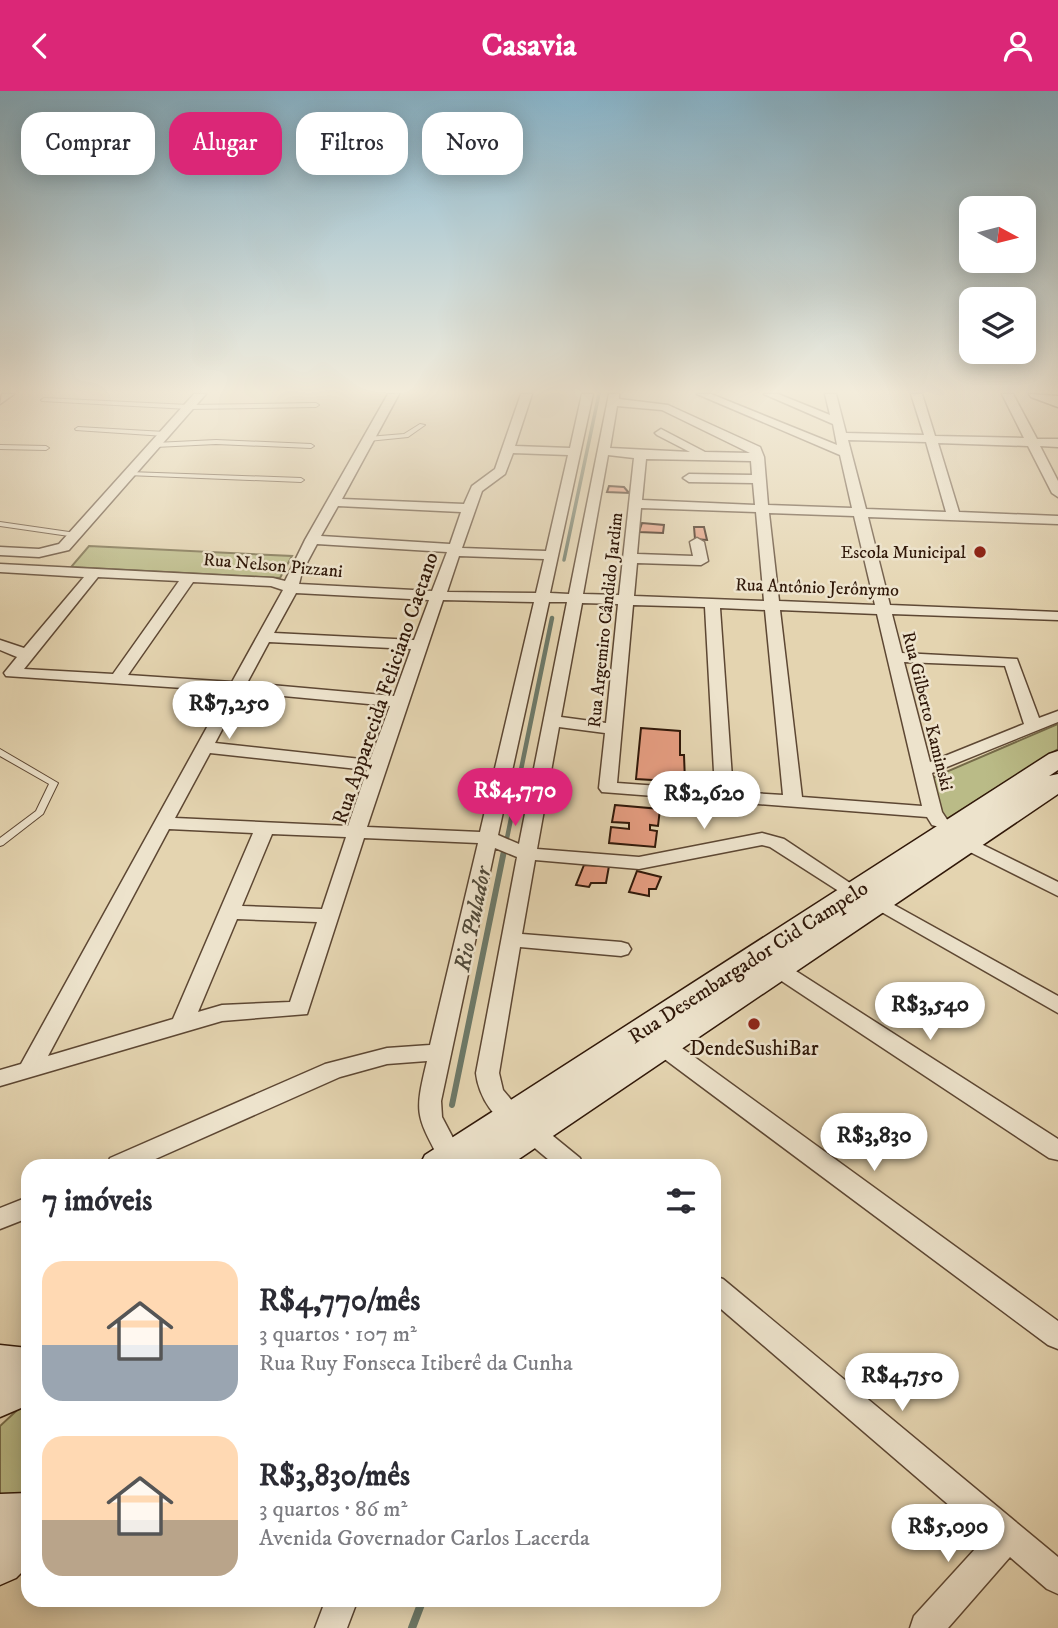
<!DOCTYPE html>
<html lang="pt">
<head>
<meta charset="utf-8">
<style>
	body { margin:0; font-family:"IM FELL DW Pica",serif; background:#f2f2f3; color:#2b2b33; height:100vh; display:flex; flex-direction:column; font-size:26px; white-space:nowrap }
	* { box-sizing:border-box; margin:0 }
	p { font-size:23px; color:#7c7c81 }
	.icon { flex:none; width:38px; height:38px; fill:none; stroke:currentColor; stroke-width:2; stroke-linecap:round; stroke-linejoin:round }
	.map { position:relative; flex:1; overflow:hidden }
	.panel { position:absolute; left:21px; top:1068px; width:700px; height:448px; display:flex; flex-direction:column; background:#fff; border-radius:21px; box-shadow:0 4px 18px #0003 }
	.panel>* { flex:none }
	.hud { position:absolute; left:21px; top:21px; width:700px; height:63px; display:flex; gap:14px }
	.needle { width:46px; rotate:97deg }
	.buttons { position:absolute; left:959px; top:105px; display:grid; gap:14px }
	.buttons a { display:grid; place-items:center; width:77px; height:77px; border-radius:14px; background:#fff; box-shadow:0 4px 18px #0003; font-size:35px }
	.price { position:absolute; translate:-50% -60px; padding:0 16px; border-radius:24px; background:#fff; color:#222; font-size:23px; line-height:46px; filter:drop-shadow(0 2px 4px #0008) }
	.price::after { content:''; position:absolute; left:50%; top:42px; width:21px; height:16px; margin-left:-10px; background:inherit; clip-path:polygon(0 0,100% 0,50% 100%) }
	.price.current { background:#db2777; color:#fff }
	ul { padding:0; list-style:none }
	li { display:flex; align-items:center; gap:21px; height:175px; padding:0 21px }
	li span { display:grid; place-items:center; flex:none; width:196px; height:140px; border-radius:21px; color:#555 }
	li>.icon { margin-inline-start:auto }
	span .icon { width:84px; height:84px; fill:#fffc; stroke-width:1 }
	li b { font-size:30px }
	h2 { display:flex; justify-content:space-between; align-items:center; height:84px; padding:0 21px; font-size:30px }
	.chip { padding:0 24px; border-radius:21px; background:#fff; box-shadow:0 4px 18px #0003; font-size:24px; line-height:63px }
	.chip.current { background:#db2777; color:#fff }
	header { display:flex; justify-content:space-between; align-items:center; height:91px; padding:0 21px; background:#db2777; color:#fff; font-size:32px; font-weight:800 }
	.map>svg:first-child { display:block }
	.green { fill:#babb87; stroke:#756a48; stroke-width:2 }
	.lines { fill:none; stroke-linecap:round; stroke-linejoin:round }
	.stream-far3 { stroke:#6d7968; stroke-width:3.5 }
	.stream-far2 { stroke:#6d7968; stroke-width:4.5 }
	.stream-far1 { stroke:#6d7968; stroke-width:6 }
	.stream { stroke:#6d7968; stroke-width:8 }
	.building { fill:#e59d81; stroke:#301809; stroke-width:2 }
	.lane-casing { stroke:#5d4733; stroke-width:2 }
	.street-casing { stroke:#5d4733; stroke-width:3 }
	.secondary-casing { stroke:#301809; stroke-width:3 }
	.lane { fill:#ede3cc; fill-rule:evenodd }
	.street { fill:#ede3cc; fill-rule:evenodd }
	.secondary { fill:#ede3cc; fill-rule:evenodd }
	.poi-dot { fill:#8f2418; stroke:#ede3cc; stroke-width:2.5 }
	.labels { text-anchor:middle; stroke-width:5; stroke-linejoin:round; paint-order:stroke }
	.far-poi-label { font-size:18px; fill:#301809; stroke:#ede3cc; text-anchor:end }
	.far-street-label { font-size:18px; fill:#301809; stroke:#ede3cc }
	.street-label { font-size:21px; fill:#301809; stroke:#ede3cc }
	.poi-label { font-size:21px; fill:#301809; stroke:#ede3cc }
	.water-label { font-size:23px; font-style:italic; fill:#4f4838; stroke:#ede3cc }
</style>
</head>
<body>
<header><svg class="icon" aria-label="back" viewBox="0 0 24 24"><path d="M15 5l-7 7 7 7"/></svg>Casavia<svg class="icon" aria-label="person" viewBox="0 0 24 24"><circle cx="12" cy="8" r="4"/><path d="M4 21q1-7 8-7t8 7"/></svg></header>
<div class="map">
<svg width="1058" height="1537" viewBox="0 0 1058 1537">
	<rect width="100%" height="100%" fill="#e4d4b0"/>
	<filter id="stains"><feTurbulence type="fractalNoise" baseFrequency=".00286" numOctaves="4"/><feColorMatrix values="0 0 0 0 .2 0 0 0 0 .09 0 0 0 0 .02 0 0 0 .5 -.17"/></filter>
	<radialGradient id="worn" r=".72"><stop offset=".6" stop-color="#630" stop-opacity="0"/><stop offset="1" stop-color="#630" stop-opacity=".3"/></radialGradient>
	<!-- green -->
	<path class="green" d="M89 455 292 465 280 487 71 476Z
		M1058 633V658L942 731 932 687Z
		M28 1309V1405H0V1335Z"/>
	<g class="lines">
		<!-- stream-far3 -->
		<path class="stream-far3" d="M564 469 599 303"/>
		<!-- stream-far2 -->
		<path class="stream-far2" d="M505 757 552 527"/>
		<!-- stream-far1 -->
		<path class="stream-far1" d="M452 1014 505 755"/>
		<!-- stream -->
		<path class="stream" d="M412 1537 423 1508"/>
	</g>
	<!-- building -->
	<path class="building" d="M609 395 624 396 629 402 607 401Z
		M642 432 664 434 663 442 639 441Z
		M694 436H704L707 449 695 448Z
		M641 637 680 640V664H684L685 691 636 688Z
		M615 714 660 718 658 735 650 734V739L657 740 655 756 609 752 611 736 629 738V732L612 731Z
		M584 774 609 775 606 792H591L589 796 576 794Z
		M637 780 661 786 656 798H649V805L629 801Z"/>
	<g class="lines">
		<defs>
			<path id="lane" d="M44 307 189 314 316 312 319 314 316 316 189 318 42 310 41 309Z
				M420 333 425 334 408 346 368 350 365 348 368 346 404 343Z
				M78 336 165 341 168 343 165 345 76 339 75 338Z
				M216 349 311 353 314 355 311 357 216 353 155 356 152 354 155 352Z
				M0 354 46 355 49 357 46 359 0 358Z
				M129 381 301 387 304 389 301 391 127 384 126 383Z
				M0 431 76 442 79 444 76 446 0 435Z
				M0 658 58 692 43 723 3 754 0 755V747L36 720 49 693 0 665Z"/>
			<path id="street" d="M2 303H14L0 313Z
				M194 303H206L69 459 39 466 0 464V456L39 458 59 453Z
				M388 303H399L342 408 464 413 472 395 495 378 521 303H532L515 355 570 357 582 303H593L550 502 569 503 609 303H619V308L668 314 760 356 764 366 768 414 852 417 840 364 697 303H711L837 354 833 333 764 303H778L830 324 825 303H836L846 342 924 344 911 303H922L935 345 1024 347 1002 303H1013L1037 348H1058V356L1040 355 1058 390V406L1052 402 1028 355 938 352 959 421 1058 425V433L868 426 890 514 1058 521V529L892 523 902 562 1017 568 1039 627 1058 620V631L932 682 942 721 948 730 939 736 932 734 927 726 602 701 599 697 605 642 559 636 537 758 639 766 762 742 784 748 865 802 862 806H848L770 756 762 754 639 778 535 769 522 843 621 851 628 853 631 858 628 863 621 865 520 856 499 982 503 999 525 1025 521 1031C496 1039 478 1003 476 982L517 766 495 757 441 1010 442 1026 463 1066 460 1073H442C416 1024 414 1024 427 970L387 973 340 986 142 1074H107L110 1067 325 973 387 957 430 954 478 752 364 747 307 923 222 930 0 995V979L21 973 227 600 6 585 4 582 17 566 0 559V549L24 557 84 486 0 481V473L273 487 285 490 305 449ZM617 315 662 319 750 362 705 361 661 338 655 342 657 344 690 361 610 357ZM848 349 926 351 946 421 866 418ZM513 362 568 364 546 460 462 457 482 400 505 383ZM608 364 634 367 619 504 583 503ZM646 368 751 370 752 384 689 383 683 387 689 391 753 392 755 414 642 409ZM338 415 461 421 450 453 321 445ZM641 417 756 421 764 510 634 505 637 472 701 474 708 470 704 451 697 447 690 451 693 465 637 463ZM769 422 854 425 875 514 779 510ZM317 453 447 461 432 500 299 493 302 481ZM459 465 544 468 536 502 447 501ZM98 486 179 490 113 583 24 578ZM193 491 271 495 283 499 232 591 128 584ZM296 502 429 509 414 549 274 542ZM443 509 534 511 480 741 367 736ZM549 511H567L519 753 498 744ZM582 512 618 513 606 632 561 626ZM633 514 705 516 715 699 617 692ZM720 517 765 519 783 704 733 701ZM780 519 877 523 922 715 802 706ZM269 551 411 558 394 605 247 592ZM904 571 1005 575 1024 633 930 671ZM242 601 390 615 370 669 215 652ZM210 662 367 679 348 735 175 727ZM169 738 253 742 173 928 48 965ZM272 743 346 746 322 818 242 815ZM237 828 317 831 290 911 222 914 198 921Z
				M967 746 1058 791V805L960 756 958 752 960 748Z
				M878 805 1058 905V922L871 815 868 811 871 807Z
				M778 871 785 873 1058 1048V1069L1049 1067 771 883 767 878 771 873Z
				M663 947 671 949 1058 1230V1258L1048 1254 655 961 652 955 655 949Z
				M533 1033 542 1036 580 1067 583 1074H555L524 1048 521 1042 524 1036Z
				M28 1106V1127L0 1138V1117Z
				M714 1185 723 1188 1058 1466V1503L1047 1498 1010 1466 948 1537H910L914 1525 986 1446 714 1212Z
				M326 1508H358L347 1537H315Z"/>
			<path id="secondary" d="M1029 303 1058 305V316L1031 306Z
				M1058 660V679L1049 685 1058 683V703L510 1074H420L425 1064 1049 663Z
				M0 1254 28 1257V1314L0 1326Z
				M28 1402V1475L16 1487 0 1494V1403Z"/>
		</defs>
		<!-- lane casing -->
		<use href="#lane" class="lane-casing"/>
		<!-- street casing -->
		<use href="#street" class="street-casing"/>
		<!-- secondary casing -->
		<use href="#secondary" class="secondary-casing"/>
		<!-- lane -->
		<use href="#lane" class="lane"/>
		<!-- street -->
		<use href="#street" class="street"/>
		<!-- secondary -->
		<use href="#secondary" class="secondary"/>
	</g>
	<!-- sky -->
	<linearGradient id="sky" x2="0" y2="1"><stop stop-color="#87b6ce"/><stop offset="0.58" stop-color="#f3ecdb"/><stop offset="1" stop-color="#f3ecdb" stop-opacity="0"/></linearGradient>
	<rect width="1058" height="518" fill="url(#sky)"/>
	<!-- markers -->
	<g class="poi-dot">
		<circle cx="980" cy="461" r="7"/>
		<circle cx="754" cy="933" r="7"/>
	</g>
	<g class="labels">
		<!-- far-poi labels -->
		<g class="far-poi-label">
			<text x="966" y="467">Escola Municipal</text>
		</g>
		<!-- far-street labels -->
		<g class="far-street-label">
			<text transform="translate(273 474) rotate(5)" y="6">Rua Nelson Pizzani</text>
			<text transform="translate(817 496) rotate(2)" y="6">Rua Antônio Jerônymo</text>
			<text transform="translate(605 529) rotate(-84)" y="6">Rua Argemiro Cândido Jardim</text>
			<text transform="translate(928 620) rotate(76)" y="6">Rua Gilberto Kaminski</text>
		</g>
		<!-- street labels -->
		<g class="street-label">
			<text transform="translate(385 597) rotate(-71)" y="7">Rua Apparecida Feliciano Caetano</text>
			<text transform="translate(748 871) rotate(-33)" y="7">Rua Desembargador Cid Campelo</text>
		</g>
		<!-- poi labels -->
		<g class="poi-label">
			<text x="754" y="964">DendeSushiBar</text>
		</g>
		<!-- water labels -->
		<g class="water-label">
			<text transform="translate(472 828) rotate(-78)" y="8">Rio Pulador</text>
		</g>
	</g>
	<rect width="100%" height="100%" filter="url(#stains)"/>
	<rect width="100%" height="100%" fill="url(#worn)"/>
</svg>
<div class="buttons">
<a><svg class="needle" viewBox="-14 -14 28 28"><path d="M0-13l5 13h-10z" fill="#e53935"/><path d="M0 13l5-13h-10z" fill="#7c7c81"/></svg></a>
<a><svg class="icon" aria-label="layers" viewBox="0 0 24 24"><path d="M12 4l9 5-9 5-9-5zM3 14l9 5 9-5"/></svg></a>
</div>
<b class="price" style="left:229px;top:650px">R$7,250</b>
<b class="price current" style="left:515px;top:737px">R$4,770</b>
<b class="price" style="left:704px;top:740px">R$2,620</b>
<b class="price" style="left:930px;top:951px">R$3,540</b>
<b class="price" style="left:874px;top:1082px">R$3,830</b>
<b class="price" style="left:902px;top:1322px">R$4,750</b>
<b class="price" style="left:948px;top:1473px">R$5,090</b>
<div class="hud">
<a class="chip">Comprar</a>
<a class="chip current">Alugar</a>
<a class="chip">Filtros</a>
<a class="chip">Novo</a>
</div>
<section class="panel">
<h2>7 imóveis<svg class="icon" aria-label="filters" viewBox="0 0 24 24"><path d="M4 7h16M4 17h16"/><circle cx="9" cy="7" r="2"/><circle cx="15" cy="17" r="2"/></svg></h2>
<ul>
<li><span style="background:linear-gradient(#ffd9b3 60%,#9aa5b1 0)"><svg class="icon" aria-label="home" viewBox="0 0 24 24"><path d="M3 11l9-7 9 7M6 9v11h12V9"/></svg></span><div><b>R$4,770/mês</b><p>3 quartos · 107 m²</p><p>Rua Ruy Fonseca Itiberê da Cunha</p></div></li>
<li><span style="background:linear-gradient(#ffd9b3 60%,#b9a48a 0)"><svg class="icon" aria-label="home" viewBox="0 0 24 24"><path d="M3 11l9-7 9 7M6 9v11h12V9"/></svg></span><div><b>R$3,830/mês</b><p>3 quartos · 86 m²</p><p>Avenida Governador Carlos Lacerda</p></div></li>
</ul>
</section>
</div>
</body>
</html>
